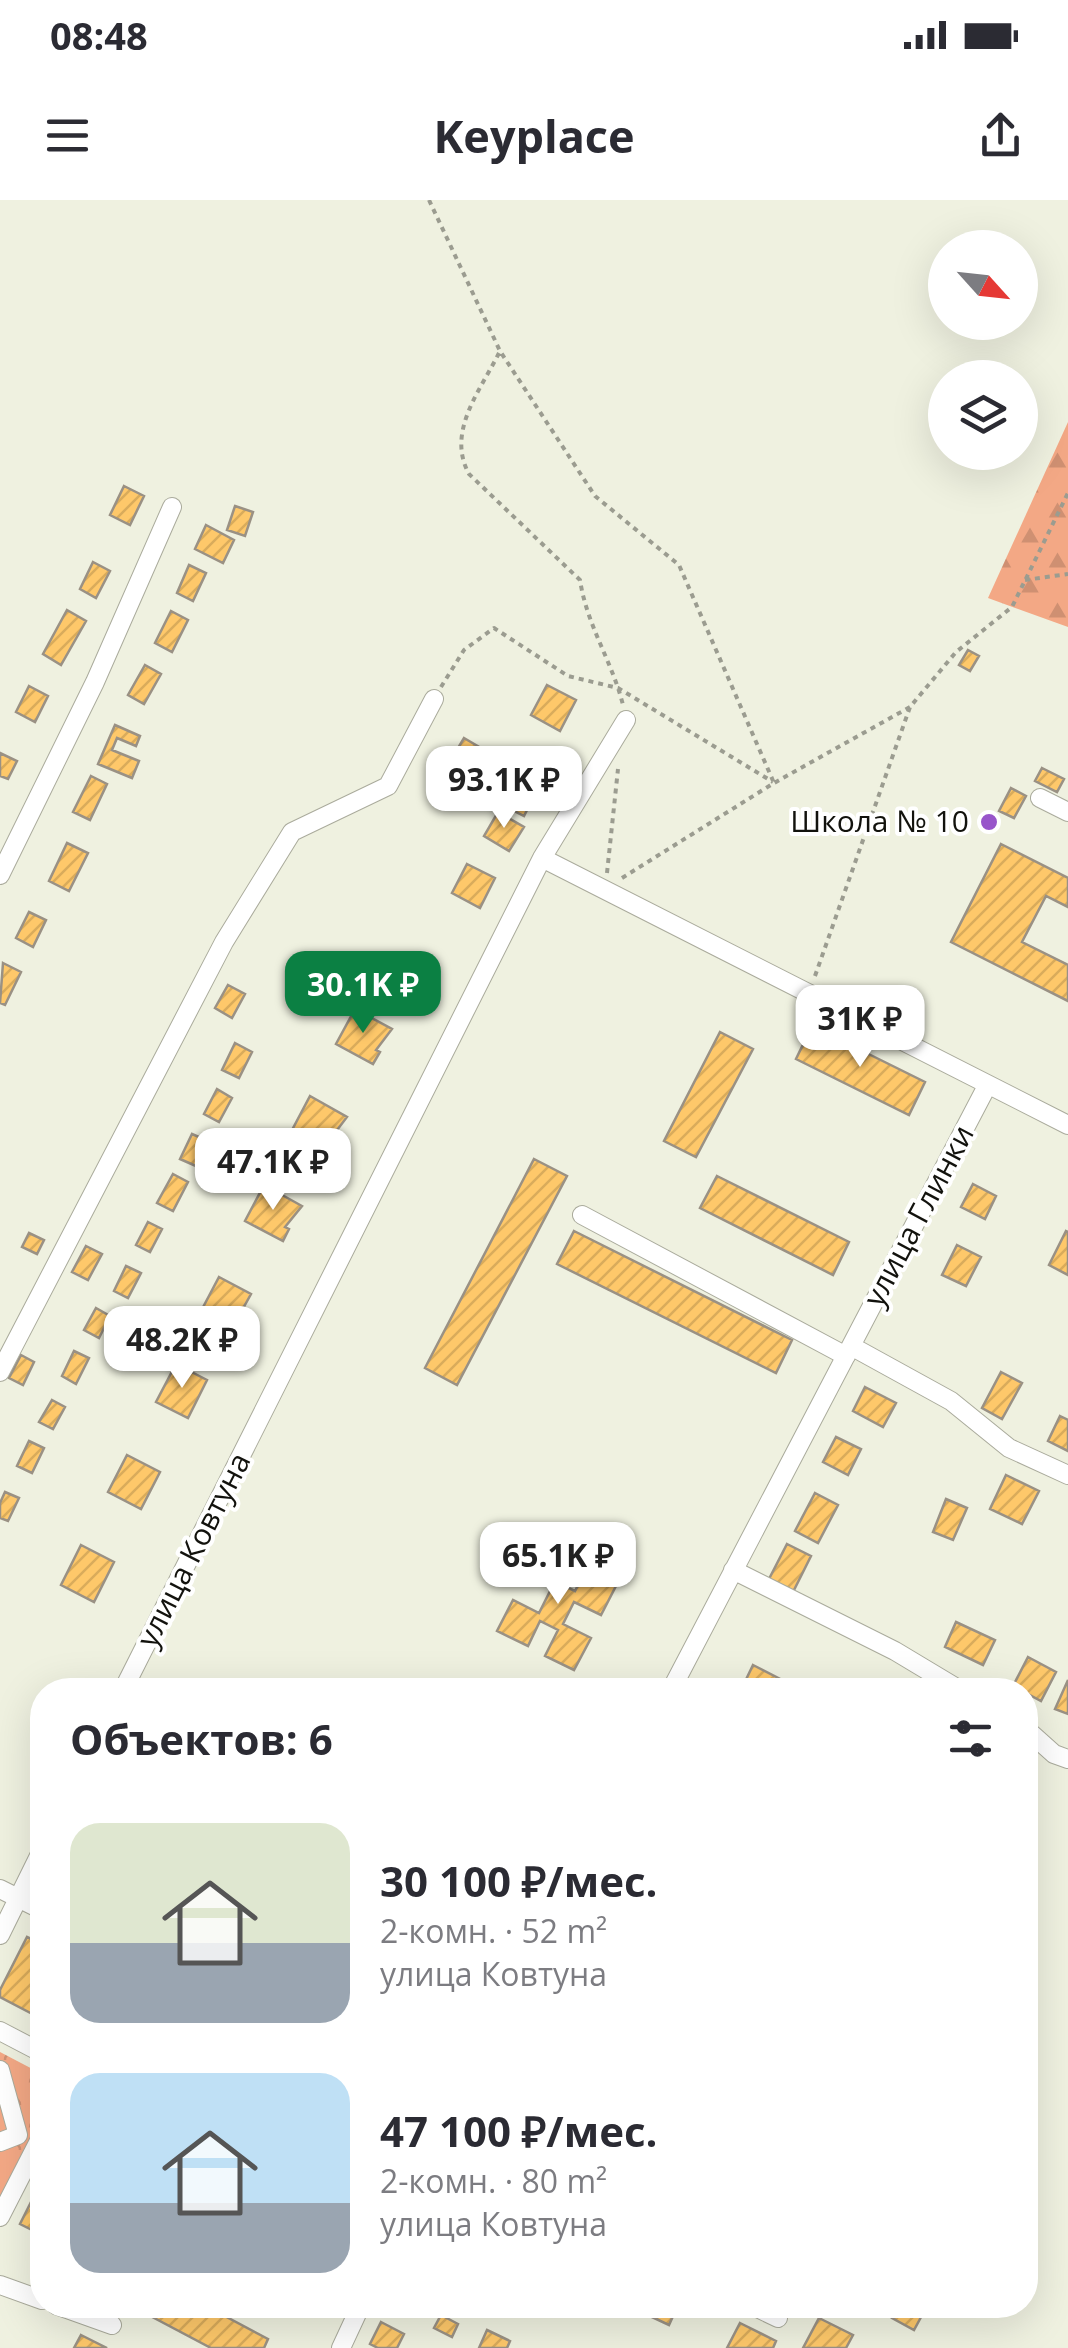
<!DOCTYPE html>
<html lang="ru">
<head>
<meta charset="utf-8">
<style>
	body { margin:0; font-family:"Open Sans",sans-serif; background:#f2f2f3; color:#2b2b33; height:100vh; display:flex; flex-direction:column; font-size:38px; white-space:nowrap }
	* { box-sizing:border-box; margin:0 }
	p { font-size:32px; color:#7c7c81 }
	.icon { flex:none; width:55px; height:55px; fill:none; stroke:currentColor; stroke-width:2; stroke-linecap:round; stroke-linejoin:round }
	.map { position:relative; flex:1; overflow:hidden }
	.sheet { position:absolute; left:30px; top:1478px; width:1008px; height:640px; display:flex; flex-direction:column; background:#fff; border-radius:40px; box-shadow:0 10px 40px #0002 }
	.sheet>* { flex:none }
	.needle { width:65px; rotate:117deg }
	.tools { position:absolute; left:928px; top:30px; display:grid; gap:20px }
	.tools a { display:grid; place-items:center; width:110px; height:110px; border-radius:50%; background:#fff; box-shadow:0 10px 40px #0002; font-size:50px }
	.price { position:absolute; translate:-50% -85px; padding:0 22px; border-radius:20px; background:#fff; color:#222; font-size:32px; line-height:65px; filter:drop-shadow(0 2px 5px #0008) }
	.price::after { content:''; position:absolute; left:50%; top:60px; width:30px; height:22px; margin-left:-15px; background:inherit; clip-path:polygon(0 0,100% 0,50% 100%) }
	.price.current { background:#0b8043; color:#fff }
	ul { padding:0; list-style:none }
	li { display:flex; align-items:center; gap:30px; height:250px; padding:0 40px }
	li span { display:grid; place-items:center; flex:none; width:280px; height:200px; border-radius:30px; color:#555 }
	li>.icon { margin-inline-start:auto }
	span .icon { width:120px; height:120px; fill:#fffc; stroke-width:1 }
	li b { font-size:42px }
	h2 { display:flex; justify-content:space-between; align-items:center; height:120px; padding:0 40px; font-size:42px }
	.status { display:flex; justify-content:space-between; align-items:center; height:70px; padding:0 50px; background:#fff; direction:ltr }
	.status svg { height:28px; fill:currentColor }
	header { display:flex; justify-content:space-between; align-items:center; height:130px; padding:0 40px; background:#fff; font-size:45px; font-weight:700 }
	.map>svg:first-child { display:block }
	.forest { fill:url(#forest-firs) }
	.park { fill:url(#park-crowns) }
	.building { fill:url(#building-hatch); stroke:#9a9184; stroke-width:2.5 }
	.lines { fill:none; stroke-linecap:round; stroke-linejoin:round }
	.minor-casing { stroke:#aaab9c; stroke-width:20 }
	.path { stroke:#9b9c90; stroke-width:4; stroke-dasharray:5 5; stroke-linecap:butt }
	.minor { stroke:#fff; stroke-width:18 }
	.poi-dot { fill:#9855ca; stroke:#fff; stroke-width:4 }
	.labels { text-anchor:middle; stroke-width:8; stroke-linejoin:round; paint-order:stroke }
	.poi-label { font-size:30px; fill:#12120d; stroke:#fff; text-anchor:end }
	.street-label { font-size:30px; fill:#12120d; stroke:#fff }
</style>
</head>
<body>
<div class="status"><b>08:48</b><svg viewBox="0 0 49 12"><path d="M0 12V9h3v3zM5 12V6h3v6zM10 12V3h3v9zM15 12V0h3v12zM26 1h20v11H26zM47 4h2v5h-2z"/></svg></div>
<header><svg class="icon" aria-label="menu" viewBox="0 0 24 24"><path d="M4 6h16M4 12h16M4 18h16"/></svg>Keyplace<svg class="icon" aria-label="share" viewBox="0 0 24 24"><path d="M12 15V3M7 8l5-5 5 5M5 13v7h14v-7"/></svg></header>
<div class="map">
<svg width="1068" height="2148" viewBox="0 0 1068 2148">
	<defs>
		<pattern id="forest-firs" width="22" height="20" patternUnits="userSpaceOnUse" patternTransform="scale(2.5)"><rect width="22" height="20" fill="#f3a885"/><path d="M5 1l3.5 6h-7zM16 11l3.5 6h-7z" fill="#cf9072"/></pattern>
		<pattern id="park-crowns" width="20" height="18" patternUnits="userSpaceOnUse" patternTransform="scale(2.5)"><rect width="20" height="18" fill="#f3a885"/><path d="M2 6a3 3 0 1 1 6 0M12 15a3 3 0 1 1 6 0" fill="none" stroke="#cf9072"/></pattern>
		<pattern id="building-hatch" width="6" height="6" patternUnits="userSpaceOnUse" patternTransform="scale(2.5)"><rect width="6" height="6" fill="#fec86a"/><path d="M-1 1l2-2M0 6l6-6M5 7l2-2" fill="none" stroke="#d9ab5b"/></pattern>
	</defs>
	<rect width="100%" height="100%" fill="#eff1e0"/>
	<!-- forest -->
	<path class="forest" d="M1068 222V427L988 398Z"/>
	<!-- park -->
	<path class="park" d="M0 1852 42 1874V1917L0 1998Z"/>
	<!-- building -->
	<path class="building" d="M124 286 144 296 130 325 110 315Z
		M235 306 253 312 245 336 227 330Z
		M206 325 234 340 223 363 195 349Z
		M93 362 110 371 96 398 80 389Z
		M189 365 206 373 193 401 177 393Z
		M67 410 86 421 61 465 43 454Z
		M171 411 188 420 172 452 155 443Z
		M968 450 979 456 970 471 959 465Z
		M145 465 161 474 144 504 128 495Z
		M547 485 576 500 560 531 531 515Z
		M29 486 48 496 35 522 16 512Z
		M115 525 140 536 136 546 117 538 112 550 139 561 132 578 98 564Z
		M464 538 486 551 468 583 445 570Z
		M0 553 17 561 8 579 0 576Z
		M1042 568 1064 579 1057 592 1035 581Z
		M510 573 538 588 524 616 495 601Z
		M91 576 107 584 90 620 73 612Z
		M1011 588 1026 596 1014 618 999 611Z
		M498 612 524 627 509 651 484 636Z
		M67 643 88 653 69 691 49 681Z
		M1001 644 1068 678V707L1046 696 1022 742 1068 765V801L951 742Z
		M467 664 495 678 480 708 452 693Z
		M29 712 46 720 33 747 16 738Z
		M3 763 21 772 5 805 0 803Z
		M228 785 245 794 232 818 215 808Z
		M355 809 392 829 376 850 380 852 373 864 336 844Z
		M812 826 925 882 909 915 796 859Z
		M720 832 753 849 696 957 664 941Z
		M235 843 252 852 239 878 222 870Z
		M217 889 232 898 219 922 204 914Z
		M310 896 347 917 331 938 335 940 328 952 291 932Z
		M192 934 208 941 196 966 180 959Z
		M534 959 567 976 457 1185 425 1168Z
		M173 974 188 982 173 1011 157 1003Z
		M717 976 849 1042 833 1075 700 1008Z
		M973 984 996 996 985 1019 961 1007Z
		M264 985 302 1006 285 1027 289 1029 283 1041 245 1021Z
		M148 1022 162 1029 150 1052 136 1045Z
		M574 1031 792 1140 776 1173 557 1064Z
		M1066 1031 1068 1032V1075L1049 1065Z
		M29 1033 44 1040 37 1054 22 1047Z
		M957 1045 981 1057 966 1086 942 1075Z
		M86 1046 102 1054 88 1080 72 1072Z
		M126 1066 141 1073 128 1098 114 1091Z
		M219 1077 251 1094 231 1130 200 1113Z
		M96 1108 110 1116 99 1138 84 1130Z
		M74 1151 89 1158 76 1184 62 1176Z
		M21 1155 34 1162 23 1185 9 1178Z
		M176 1164 207 1180 188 1218 156 1202Z
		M1001 1172 1022 1183 1002 1219 982 1208Z
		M865 1187 896 1203 883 1227 853 1211Z
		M52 1200 65 1207 53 1229 39 1222Z
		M1060 1216 1068 1220V1251L1048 1241Z
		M836 1237 861 1249 848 1275 823 1262Z
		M29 1241 44 1248 32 1273 17 1266Z
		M127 1255 160 1272 141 1309 108 1292Z
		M1006 1275 1039 1291 1022 1324 990 1309Z
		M5 1292 19 1298 8 1321 0 1318V1303Z
		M815 1293 838 1305 818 1343 795 1331Z
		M946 1299 967 1308 953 1340 933 1332Z
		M541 1344 570 1358 558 1383 575 1391 587 1367 618 1382 601 1415 574 1402 563 1424 591 1438 574 1470 545 1456 558 1430 540 1421 528 1446 497 1431 513 1400 539 1413 552 1387 526 1374Z
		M787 1344 811 1356 793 1392 769 1379Z
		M81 1345 114 1362 94 1402 61 1385Z
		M956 1422 995 1440 983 1465 945 1447Z
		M1028 1457 1056 1472 1041 1501 1013 1486Z
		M753 1465 790 1484 787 1490H741Z
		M1068 1480V1514L1055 1509Z
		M27 1737 42 1744V1819L0 1797V1790Z
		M42 1980V2035L20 2024Z
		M144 2105H204L268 2139 264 2148H211L141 2111Z
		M639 2105H678L669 2125 637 2110Z
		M899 2105 927 2106 914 2130 892 2118Z
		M441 2115 458 2124 452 2137 434 2128Z
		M819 2118 853 2135 846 2148H803Z
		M381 2122 404 2134 397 2148H378L370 2144Z
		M740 2123 776 2141 773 2148H727Z
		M487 2130 510 2141 507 2148H479Z
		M81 2135 107 2148H74Z"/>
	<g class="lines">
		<defs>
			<path id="minor" d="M1040 598 1068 612
				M542 658 1068 925
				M0 675 95 482 172 307
				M582 1015 846 1156
				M851 1146 951 1201 1009 1248 1068 1275
				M0 1172 224 742 292 632 388 586 434 499
				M733 1370 895 1451 960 1490
				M123 1490 542 658 626 520
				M671 1490 987 886
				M1025 1528 1054 1554 1068 1559
				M0 1689 42 1710
				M0 1735 42 1650
				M0 1831 42 1853
				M0 1870 18 1935 0 1942
				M0 2017 42 1935
				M0 2085 42 2100
				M56 2105 112 2125
				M751 2105 778 2118 775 2105
				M341 2148 361 2105"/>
		</defs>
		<!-- minor casing -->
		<use href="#minor" class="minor-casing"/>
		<!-- path -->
		<path class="path" d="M429 0 500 151 595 296 679 365 774 583
			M499 153C480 191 446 232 469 274L580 380C587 426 612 461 623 505
			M1025 380 1068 374
			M441 487 464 450 494 428 568 476 618 488 773 582
			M607 673 618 569
			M622 678 774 583 910 507
			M815 776 910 507 956 452 1012 407 1068 293"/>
		<!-- minor -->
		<use href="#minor" class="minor"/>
	</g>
	<!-- markers -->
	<circle class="poi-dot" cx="989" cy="622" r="10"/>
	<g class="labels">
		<!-- poi labels -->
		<g class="poi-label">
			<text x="969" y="632">Школа № 10</text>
		</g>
		<!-- street labels -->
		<g class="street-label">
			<text transform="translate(919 1016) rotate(-62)" y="10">улица Глинки</text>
			<text transform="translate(194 1350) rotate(-63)" y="10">улица Ковтуна</text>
		</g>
	</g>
</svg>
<div class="tools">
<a><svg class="needle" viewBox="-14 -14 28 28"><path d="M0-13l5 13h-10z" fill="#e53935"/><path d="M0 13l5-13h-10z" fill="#7c7c81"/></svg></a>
<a><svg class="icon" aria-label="layers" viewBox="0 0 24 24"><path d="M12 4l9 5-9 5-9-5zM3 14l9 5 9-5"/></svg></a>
</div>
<b class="price" style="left:504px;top:631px">93.1K ₽</b>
<b class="price current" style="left:363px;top:836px">30.1K ₽</b>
<b class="price" style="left:860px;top:870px">31K ₽</b>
<b class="price" style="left:273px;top:1013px">47.1K ₽</b>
<b class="price" style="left:182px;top:1191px">48.2K ₽</b>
<b class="price" style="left:558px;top:1407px">65.1K ₽</b>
<section class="sheet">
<h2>Объектов: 6<svg class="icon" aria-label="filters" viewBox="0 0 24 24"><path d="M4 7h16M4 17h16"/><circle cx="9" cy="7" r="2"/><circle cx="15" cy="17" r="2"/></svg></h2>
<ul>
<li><span style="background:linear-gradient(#dfe7d0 60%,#9aa5b1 0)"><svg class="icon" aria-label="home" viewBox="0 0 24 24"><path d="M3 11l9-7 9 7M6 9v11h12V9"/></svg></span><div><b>30 100 ₽/мес.</b><p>2-комн. · 52 m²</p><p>улица Ковтуна</p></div></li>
<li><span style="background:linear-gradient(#bfe0f5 65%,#9aa5b1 0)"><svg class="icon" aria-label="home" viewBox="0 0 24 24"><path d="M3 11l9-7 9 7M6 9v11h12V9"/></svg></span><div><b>47 100 ₽/мес.</b><p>2-комн. · 80 m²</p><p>улица Ковтуна</p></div></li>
</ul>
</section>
</div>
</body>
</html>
